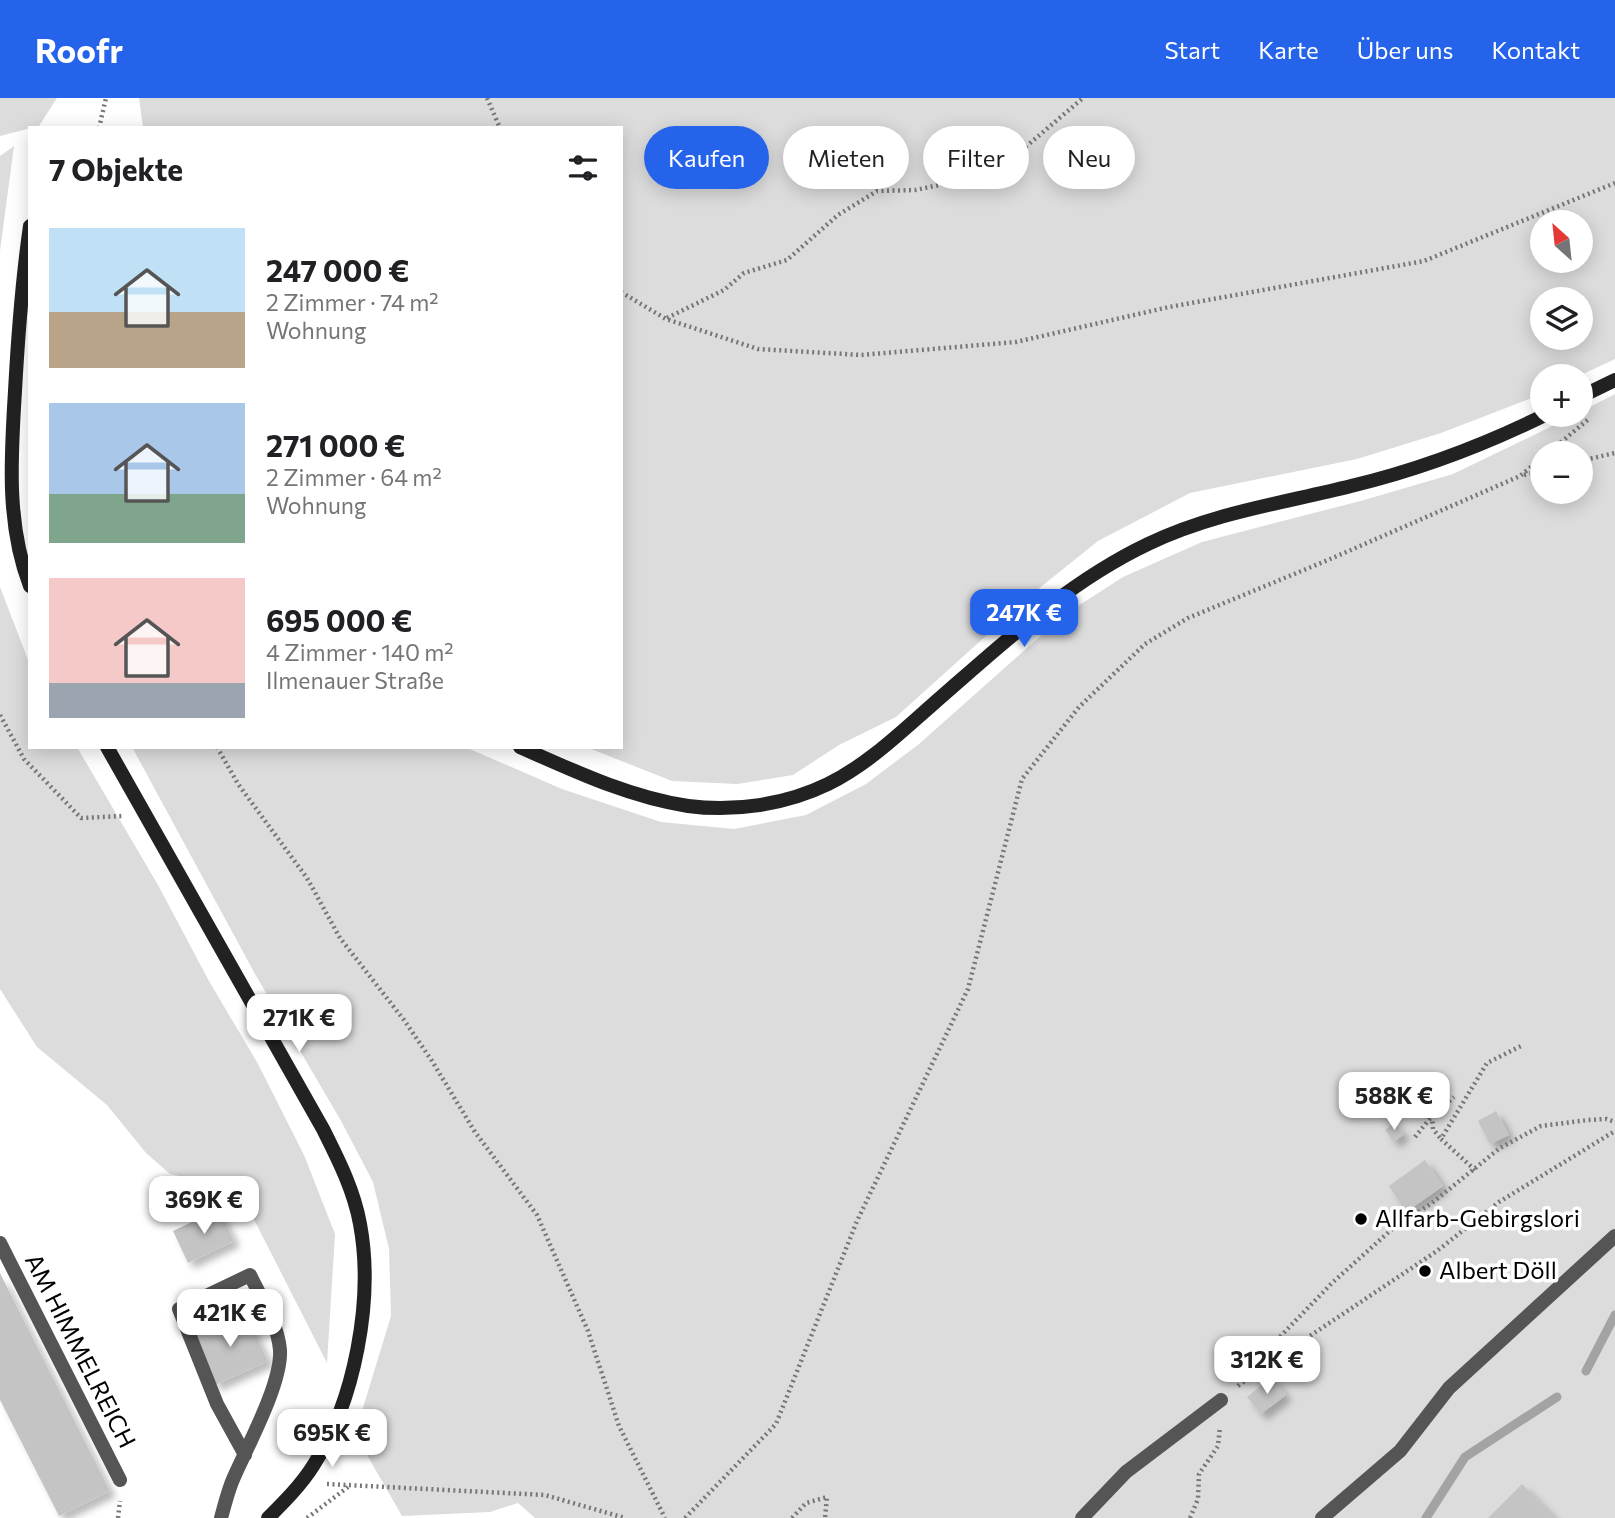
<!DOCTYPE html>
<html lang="de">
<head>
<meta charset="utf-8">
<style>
	body { margin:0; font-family:Commissioner,sans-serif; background:#f2f2f2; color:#202124; height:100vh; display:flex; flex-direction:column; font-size:26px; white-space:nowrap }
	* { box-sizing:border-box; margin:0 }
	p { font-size:23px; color:#757577 }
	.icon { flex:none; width:38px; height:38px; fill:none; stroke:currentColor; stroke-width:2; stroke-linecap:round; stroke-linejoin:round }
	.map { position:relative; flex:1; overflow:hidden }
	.details { position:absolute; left:28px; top:28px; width:595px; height:623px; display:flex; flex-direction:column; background:#fff; border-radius:0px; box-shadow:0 4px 18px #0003 }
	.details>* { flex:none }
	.top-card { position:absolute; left:644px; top:28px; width:665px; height:63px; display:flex; gap:14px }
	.needle { width:46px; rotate:333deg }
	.fabs { position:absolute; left:1530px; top:112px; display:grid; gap:14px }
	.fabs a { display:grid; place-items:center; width:63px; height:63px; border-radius:50%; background:#fff; box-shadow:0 4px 18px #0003; font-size:35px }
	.price { position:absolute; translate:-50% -60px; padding:0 16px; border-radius:14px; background:#fff; color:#222; font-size:23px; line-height:46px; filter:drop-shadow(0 2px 4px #0008) }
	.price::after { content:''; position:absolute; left:50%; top:42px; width:21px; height:16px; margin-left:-10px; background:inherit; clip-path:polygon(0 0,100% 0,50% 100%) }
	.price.on { background:#2563eb; color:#fff }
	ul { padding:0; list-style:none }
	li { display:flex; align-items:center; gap:21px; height:175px; padding:0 21px }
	li span { display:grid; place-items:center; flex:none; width:196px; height:140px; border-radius:0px; color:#555 }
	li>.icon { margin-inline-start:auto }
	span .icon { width:84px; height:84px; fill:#fffc; stroke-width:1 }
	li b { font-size:30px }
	h2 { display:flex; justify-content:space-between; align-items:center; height:84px; padding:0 21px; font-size:30px }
	.chip { padding:0 24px; border-radius:32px; background:#fff; box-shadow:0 4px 18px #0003; font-size:24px; line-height:63px }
	.chip.on { background:#2563eb; color:#fff }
	header { display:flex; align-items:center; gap:42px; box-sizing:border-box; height:98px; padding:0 35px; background:#2563eb; color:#fff }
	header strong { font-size:33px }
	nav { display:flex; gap:38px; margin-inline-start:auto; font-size:24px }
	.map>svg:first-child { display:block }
	.green { fill:#dcdcdc; fill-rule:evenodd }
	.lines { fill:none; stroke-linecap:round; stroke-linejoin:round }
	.stream { stroke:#a3a3a3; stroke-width:9 }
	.building { fill:#c4c4c4; filter:url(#shadow) }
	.path { stroke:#777; stroke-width:4.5; stroke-dasharray:2 3.5; stroke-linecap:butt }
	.service { stroke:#555; stroke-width:14 }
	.secondary { stroke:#222; stroke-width:14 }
	.poi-dot { fill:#000; stroke:#fff; stroke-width:2.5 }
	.labels { text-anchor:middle; stroke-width:7; stroke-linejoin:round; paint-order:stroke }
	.poi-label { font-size:24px; fill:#000; stroke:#fff; text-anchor:start }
	.street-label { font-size:24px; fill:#000; stroke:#fff }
</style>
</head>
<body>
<header>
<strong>Roofr</strong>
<nav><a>Start</a><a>Karte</a><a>Über uns</a><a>Kontakt</a></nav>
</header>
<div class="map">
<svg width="1615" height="1420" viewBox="0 0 1615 1420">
	<defs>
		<filter id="shadow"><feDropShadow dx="6" dy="6" stdDeviation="3.5" flood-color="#0004"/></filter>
	</defs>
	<rect width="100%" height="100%" fill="#fff"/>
	<!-- green -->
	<path class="green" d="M0 0H57L39 28 0 38Z
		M139 0H1615V261L1579 278H1542V296L1441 335 1357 361 1190 395 1098 443 1037 492 896 619 839 647 793 677 737 686 672 683 586 649H621V30H143ZM1542 124H1580V163H1542ZM1542 201H1580V240H1542Z
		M14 48 0 153V58Z
		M1615 296V1420H535L518 1405 490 1414 402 1418 355 1336 391 1218 389 1151 373 1084 340 1021 255 876 132 649H465L562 691 661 724 734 731 806 717 866 686 919 646 1064 517 1123 479 1202 444 1364 402 1453 376 1575 317H1580V314ZM1542 355H1580V394H1542Z
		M0 489 30 567V649H77L158 787 209 883 258 966 304 1057 335 1136 327 1265 238 1090 170 1076 146 1055 107 1007 37 949 0 891Z"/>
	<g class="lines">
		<!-- stream -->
		<path class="stream" d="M1586 1273 1615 1217
			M1426 1420 1465 1359 1557 1299"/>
	</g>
	<!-- building -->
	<path class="building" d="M1496 1013 1509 1037 1490 1046 1478 1023Z
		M1395 1025 1404 1036 1394 1044 1385 1032Z
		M1425 1062 1443 1088 1406 1114 1389 1088Z
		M219 1111 234 1143 188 1165 173 1133Z
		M0 1175 110 1393 59 1418 0 1302Z
		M246 1215 268 1263 215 1287 193 1239Z
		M1272 1279 1286 1297 1261 1316 1247 1299Z
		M1522 1386 1555 1420H1488Z"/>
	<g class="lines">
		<!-- path -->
		<path class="path" d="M487 0 500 30
			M99 30 106 0
			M621 194 666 221 758 251 861 257 1016 244 1169 209 1424 163 1615 85
			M667 220 724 192 744 175 787 162 838 117 877 93 915 92 969 81 1015 58 1083 0
			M1548 355 1590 320
			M1580 363 1615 355
			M1524 377 1542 373
			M0 617 24 661 81 720 123 718
			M217 649 238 686 307 780 340 840 404 922 432 963 475 1034 537 1117 588 1233 619 1328 665 1420
			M1432 1018 1433 1031 1441 1041
			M1415 1039 1432 1018 1454 999
			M1475 1072 1441 1041 1487 965 1521 948
			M1258 1270 1273 1246 1332 1185 1391 1132 1432 1105 1500 1050 1541 1028 1588 1022 1606 1021 1615 1024
			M1238 1288 1256 1274 1437 1153 1499 1104 1615 1033
			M327 1386 545 1397 625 1420
			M118 1420 120 1403
			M307 1420 348 1389
			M685 1420 776 1326 857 1123 968 891 1022 681 1079 609 1145 546 1188 520 1328 462 1520 378 1542 360
			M792 1420 806 1405 827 1399 825 1420
			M1190 1420 1198 1401 1199 1376 1218 1348 1220 1329"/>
		<!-- service -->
		<path class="service" d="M0 1145 120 1382
			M221 1420C225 1406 228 1392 234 1379 248 1347 282 1285 280 1252 278 1226 261 1200 250 1177L179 1211 217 1306 245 1357
			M1082 1420 1126 1374 1221 1302
			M1322 1420 1400 1353 1449 1290 1615 1138"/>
		<!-- secondary -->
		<path class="secondary" d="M30 128C22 183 18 238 15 293 11 358 6 426 30 488
			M1580 299 1615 282
			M107 649 323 1031C338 1061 354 1092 360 1126 374 1201 355 1303 313 1368 301 1387 284 1404 268 1420
			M520 649C574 673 629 699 688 708 734 714 785 707 828 686 867 667 900 635 932 607 1000 548 1066 485 1148 446 1212 415 1283 405 1351 388 1418 372 1484 347 1545 317"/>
	</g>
	<!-- markers -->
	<g class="poi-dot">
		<circle cx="1361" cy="1121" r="7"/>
		<circle cx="1425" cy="1173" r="7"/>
	</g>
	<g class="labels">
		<!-- poi labels -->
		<g class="poi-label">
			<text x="1375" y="1129">Allfarb-Gebirgslori</text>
			<text x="1439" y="1181">Albert Döll</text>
		</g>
		<!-- street labels -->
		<g class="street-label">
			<text transform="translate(80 1253) rotate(63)" y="8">AM HIMMELREICH</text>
		</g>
	</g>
</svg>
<div class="fabs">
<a><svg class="needle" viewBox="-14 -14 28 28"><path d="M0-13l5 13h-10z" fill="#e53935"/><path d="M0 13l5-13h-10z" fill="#757577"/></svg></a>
<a><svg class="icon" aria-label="layers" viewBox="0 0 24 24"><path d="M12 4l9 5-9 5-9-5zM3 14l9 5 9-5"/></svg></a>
<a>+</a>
<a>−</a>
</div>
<b class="price on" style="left:1024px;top:551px">247K €</b>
<b class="price" style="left:299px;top:956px">271K €</b>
<b class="price" style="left:1394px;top:1034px">588K €</b>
<b class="price" style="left:204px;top:1138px">369K €</b>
<b class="price" style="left:230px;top:1251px">421K €</b>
<b class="price" style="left:1267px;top:1298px">312K €</b>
<b class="price" style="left:332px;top:1371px">695K €</b>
<div class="top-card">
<a class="chip on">Kaufen</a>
<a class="chip">Mieten</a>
<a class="chip">Filter</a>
<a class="chip">Neu</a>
</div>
<section class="details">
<h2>7 Objekte<svg class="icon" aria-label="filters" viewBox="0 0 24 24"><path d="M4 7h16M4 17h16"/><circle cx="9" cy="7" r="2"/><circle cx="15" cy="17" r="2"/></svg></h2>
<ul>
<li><span style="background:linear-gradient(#bfe0f5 60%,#b9a48a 0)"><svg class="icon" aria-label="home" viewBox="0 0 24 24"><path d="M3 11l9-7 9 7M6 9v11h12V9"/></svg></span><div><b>247 000 €</b><p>2 Zimmer · 74 m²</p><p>Wohnung</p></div></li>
<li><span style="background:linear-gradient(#a9c7e8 65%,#7fa58c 0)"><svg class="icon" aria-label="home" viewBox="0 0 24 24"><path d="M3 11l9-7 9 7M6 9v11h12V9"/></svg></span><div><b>271 000 €</b><p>2 Zimmer · 64 m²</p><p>Wohnung</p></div></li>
<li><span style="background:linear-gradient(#f6c9c9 75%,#9aa5b1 0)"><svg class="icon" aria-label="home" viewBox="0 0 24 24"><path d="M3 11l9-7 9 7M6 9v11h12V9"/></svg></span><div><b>695 000 €</b><p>4 Zimmer · 140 m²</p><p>Ilmenauer Straße</p></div></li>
</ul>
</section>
</div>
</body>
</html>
